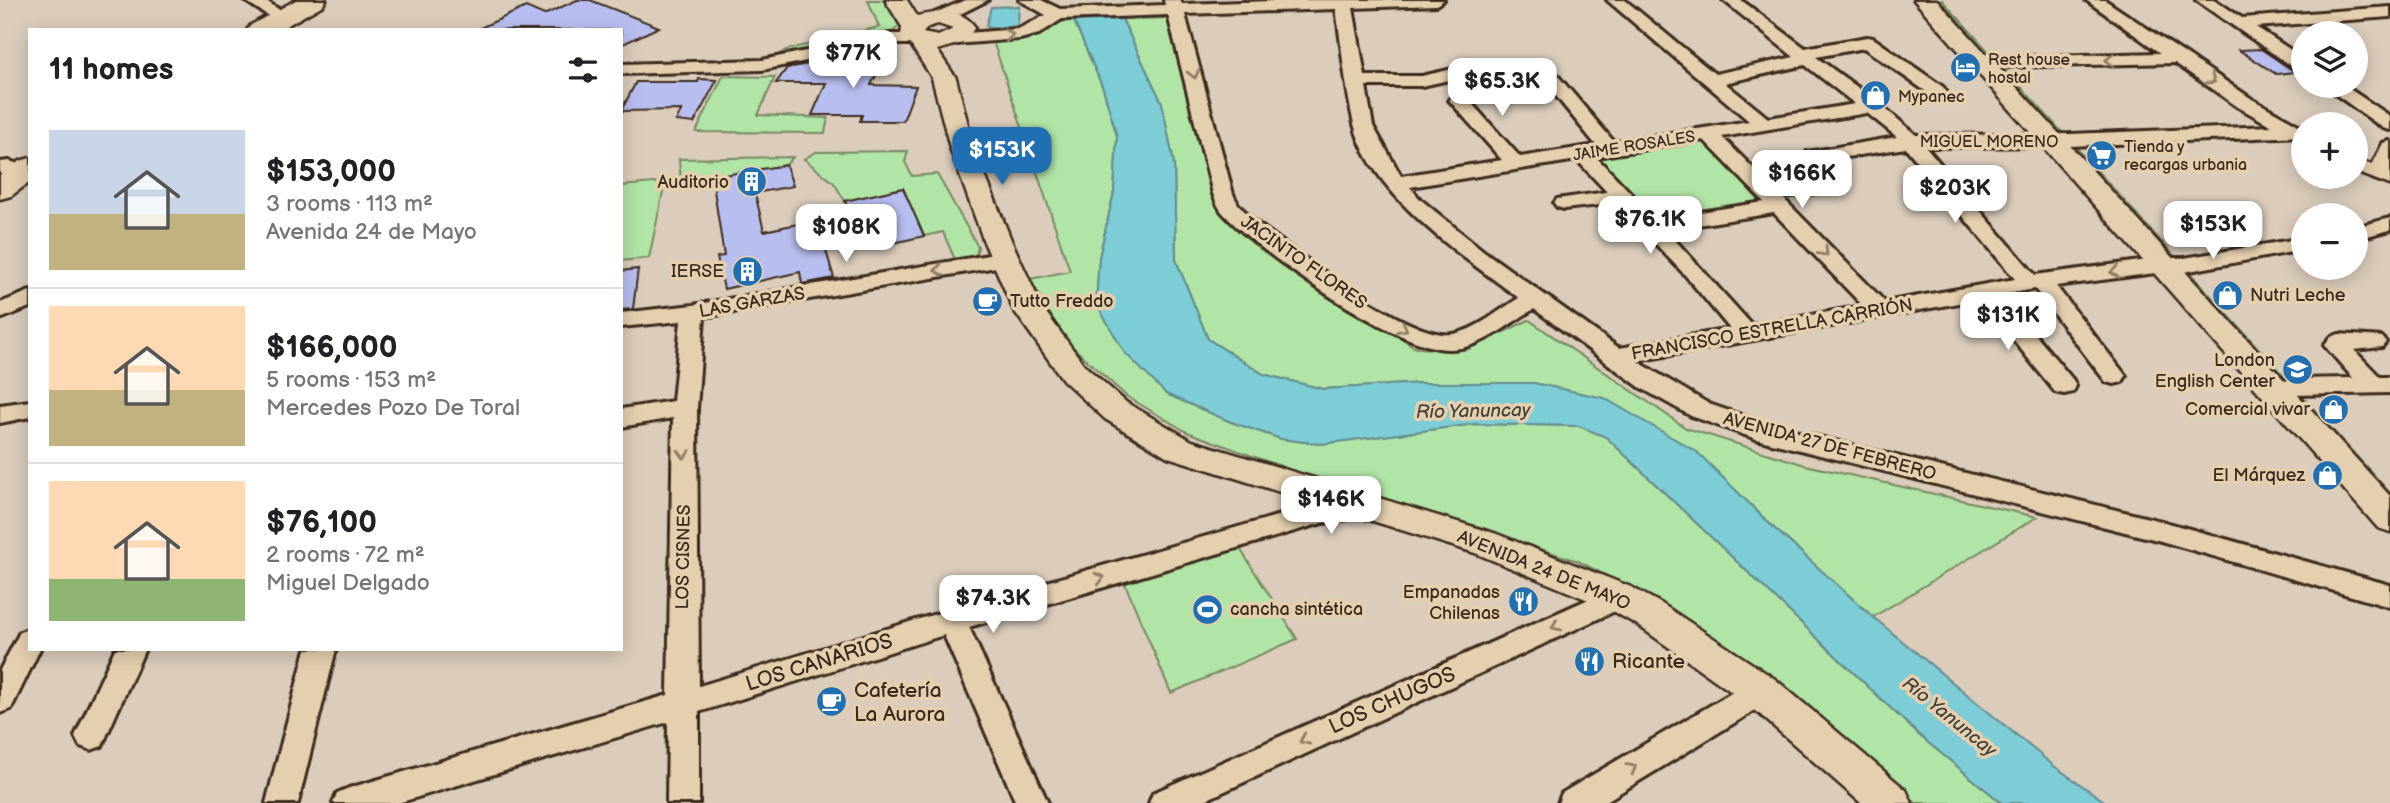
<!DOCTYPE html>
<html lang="en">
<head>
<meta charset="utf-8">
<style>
	body { margin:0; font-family:"Balsamiq Sans",sans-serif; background:#f6f6f6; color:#202124; height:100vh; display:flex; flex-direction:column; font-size:26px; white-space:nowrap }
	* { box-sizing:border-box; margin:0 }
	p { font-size:23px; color:#757577 }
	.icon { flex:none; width:38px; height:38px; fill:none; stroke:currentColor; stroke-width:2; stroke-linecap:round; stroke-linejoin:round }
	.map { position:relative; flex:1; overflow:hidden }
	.details { position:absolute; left:28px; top:28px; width:595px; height:623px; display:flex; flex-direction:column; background:#fff; border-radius:0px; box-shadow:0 4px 18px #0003 }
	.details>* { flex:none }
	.fabs { position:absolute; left:2291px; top:21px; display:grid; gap:14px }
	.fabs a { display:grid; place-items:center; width:77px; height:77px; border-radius:50%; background:#fff; box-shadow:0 4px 18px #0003; font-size:35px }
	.price { position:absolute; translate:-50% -60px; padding:0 16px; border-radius:14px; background:#fff; color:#222; font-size:23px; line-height:46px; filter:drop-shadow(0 2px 4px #0008) }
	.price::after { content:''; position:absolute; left:50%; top:42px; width:21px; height:16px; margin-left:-10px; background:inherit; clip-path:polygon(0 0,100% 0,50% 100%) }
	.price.active { background:#1f6fb2; color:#fff }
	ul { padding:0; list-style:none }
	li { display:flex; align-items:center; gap:21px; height:175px; padding:0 21px }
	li+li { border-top:2px solid #e0e0e0 }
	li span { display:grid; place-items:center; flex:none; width:196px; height:140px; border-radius:0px; color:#555 }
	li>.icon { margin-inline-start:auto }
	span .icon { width:84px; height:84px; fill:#fffc; stroke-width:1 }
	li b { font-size:30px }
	h2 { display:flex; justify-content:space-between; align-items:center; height:84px; padding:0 21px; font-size:30px }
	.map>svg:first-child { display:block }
	.green { fill:#b1e5a6; stroke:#768862; stroke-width:2 }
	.water { fill:#7dcdd7; stroke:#638c8d; stroke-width:2 }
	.building { fill:#b8bff0; stroke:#3b2a1e; stroke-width:2 }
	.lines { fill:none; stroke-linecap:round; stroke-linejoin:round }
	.minor-casing { stroke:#3b2a1e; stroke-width:6 }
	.major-casing { stroke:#3b2a1e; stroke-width:5 }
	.highway-casing { stroke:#3b2a1e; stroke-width:5 }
	.minor { fill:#e4cfae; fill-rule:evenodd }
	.major { fill:#e4cfae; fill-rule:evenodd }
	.highway { fill:#e4cfae; fill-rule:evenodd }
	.oneway { stroke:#907c66 }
	.labels { text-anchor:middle; stroke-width:7; stroke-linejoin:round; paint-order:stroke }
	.far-poi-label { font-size:16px; fill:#3b2a1e; stroke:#e4cfae; text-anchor:start }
	.far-street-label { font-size:16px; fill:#3b2a1e; stroke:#e4cfae }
	.poi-label { font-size:18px; fill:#3b2a1e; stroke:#e4cfae; text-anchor:end }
	.street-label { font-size:18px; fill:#3b2a1e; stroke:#e4cfae }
	.water-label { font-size:19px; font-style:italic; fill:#45423a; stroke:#e4cfae }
	.near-poi-label { font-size:21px; fill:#3b2a1e; stroke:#e4cfae; text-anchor:start }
	.near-street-label { font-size:21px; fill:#3b2a1e; stroke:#e4cfae }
</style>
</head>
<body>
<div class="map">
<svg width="2390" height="803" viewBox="0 0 2390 803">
	<rect width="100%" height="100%" fill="#dbccbb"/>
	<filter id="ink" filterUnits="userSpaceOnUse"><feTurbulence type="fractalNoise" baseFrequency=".0143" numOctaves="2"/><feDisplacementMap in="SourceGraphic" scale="14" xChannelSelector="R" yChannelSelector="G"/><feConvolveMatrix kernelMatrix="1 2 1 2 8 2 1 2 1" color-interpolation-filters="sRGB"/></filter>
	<g filter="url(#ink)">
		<!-- green -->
		<path class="green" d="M868 0H886L899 26 888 36 777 56 786 50 879 27Z
			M1925 0H1942L2390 493V519Z
			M1170 18 1219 212 1336 295 1416 348 1466 350 1529 320 1686 428 1805 465 2037 517 1873 617 1775 529 1697 452 1534 383H1422L1323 389 1263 374 1208 339 1176 260 1174 164 1162 103 1122 19Z
			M1074 21 1103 88 1117 136 1114 192 1099 258 1096 303 1166 394 1231 422 1281 439 1320 444 1475 424 1579 426 1606 437 1920 736 2002 803H1916L1794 700 1673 610 1578 561 1291 470 1187 432 1126 396 1065 340 1030 279 1070 271 993 41 1035 34 1058 22Z
			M723 76 775 77 758 115 828 118 825 133 696 132Z
			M1707 140 1769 204 1648 221 1593 156Z
			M908 151 905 162 912 176 937 174 978 247 976 255 956 262 943 232 924 236 903 189 845 201 834 183 804 159 816 152Z
			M793 157 786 165 681 182 679 159Z
			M665 182 649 258 621 261V186Z
			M1239 547 1297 639 1171 693 1123 579Z"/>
		<!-- water -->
		<path class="water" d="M1019 6 1018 24 1015 26 991 28 986 26 991 7Z
			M1122 19 1162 103 1174 164 1176 260 1208 339 1263 374 1323 389 1422 383H1534L1604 398 1697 452 1775 529 1873 617 2054 766 2107 803H2002L1920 736 1606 437 1579 426 1475 424 1321 444 1281 439 1231 422 1166 394 1124 352 1096 303 1099 258 1114 192 1117 136 1103 88 1074 21Z"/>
		<!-- building -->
		<path class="building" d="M577 0H590L659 27 621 45V30H476L526 7 544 15Z
			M2261 49 2295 72 2276 74 2239 50Z
			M835 59H884L871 85 916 86 903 121H860L862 115H812L826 83H776L787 68Z
			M699 79 717 80 694 123 676 121 682 110 621 111 636 82H698Z
			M786 165 793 186 755 193 764 231 817 220 834 278 802 284 800 272 724 289 717 257 724 256 712 177Z
			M903 188 924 236 863 250 845 201Z
			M638 269 633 309 621 310V271Z"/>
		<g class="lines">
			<defs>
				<path id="minor" d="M244 0H265L281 11 279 15H267Z
					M966 0H988L944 22H932L930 18 932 14Z
					M1019 0H1041L1060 9 1165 5 1164 0H1180L1182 4 1302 0H1444L1436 5 1353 8 1365 76H1422L1488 61 1497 66 1494 70 1422 86H1366L1373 126 1401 176 1502 160 1449 100 1458 94 1465 96 1520 157 1596 145 1538 74 1547 69 1553 70 1614 142 1749 121 1607 0H1625L1715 74 1794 57 1723 0H1741L1805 48 1867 37 1873 38 1943 87 1946 91 1943 95H1931L1864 48 1816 57 1879 103 1916 135 2070 134 2272 126 2238 107 2175 63 1999 67 1990 62 1999 57 2160 53 2086 0H2105L2252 99 2302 127 2303 136 2070 146 1926 147 2035 275 2163 258H2184L2303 238V250L2184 272H2163L2056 286 2126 376 2122 382 2114 384 2106 382 2035 289 2002 295 2073 380 2076 386 2073 392 2064 394 2055 392 1981 299 1637 361 1709 404 1770 425 2161 521 2390 585V607L2161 541 1756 439 1691 416 1641 388 1534 309C1508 324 1480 350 1448 349 1396 349 1258 252 1223 213 1218 207 1216 201 1213 194L1168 15 1062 19 1039 34 1020 39 955 44 946 39 955 34 1018 29 1046 15ZM1336 9C1342 48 1345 86 1354 124 1371 195 1462 256 1519 298 1499 310 1477 330 1453 334 1408 341 1293 248 1254 221L1238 204 1233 194 1185 14ZM1805 65 1855 104 1768 118 1725 83ZM1867 113 1897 137 1807 152 1804 156 1807 160 1814 162 1906 148 2015 279 1885 302 1782 197 1840 190 1843 186 1840 182 1833 180 1771 186 1722 137ZM1704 140 1764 202 1656 219 1596 157ZM1577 160 1607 192 1557 199 1554 203 1557 207 1564 209 1617 203 1686 276 1730 329 1619 348 1485 252 1420 199 1410 187ZM1774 213 1863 306 1752 325 1666 230Z
					M2196 0H2215L2242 18 2390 7V17L2256 27 2303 58V71L2297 70Z
					M890 34H916L925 39 916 44H890L762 70 621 74V64L762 60Z
					M2324 86H2345L2390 116V130L2383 128Z
					M2390 141V185L2356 172V159L2372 165 2383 143Z
					M9 161 16 163 19 167 16 171 0 174V162Z
					M2390 218V230L2356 239V227Z
					M1006 252 1014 254 1017 259 1014 264 704 317 697 408 699 686 952 609 1322 503 1364 498 1373 501 1377 508 1373 515 1322 523 969 627 1048 803H1016L944 635 699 712V803H667L668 722 398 803H333L337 793 349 788 668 695 673 418 621 427V409L673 401 681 321 621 327V313L693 305Z
					M30 291V307L0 319V303Z
					M2339 334 2382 337 2386 342 2382 347 2354 350 2380 377H2390V393L2293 395 2284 393 2281 387 2284 381 2293 379 2353 378 2324 345 2331 337Z
					M30 401V417L0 423V405Z
					M1618 586 1628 589 1632 597 1628 605 1199 803H1149L1153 793Z
					M30 628V649H40L11 709 0 713V670L20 632Z
					M115 649H145L102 746 91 750 80 746 75 736Z
					M306 649H336L298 803H266Z
					M1761 678 1772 682 1776 691 1772 700 1603 803H1558L1562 793 1750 682Z"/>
				<path id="major" d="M885 0H907L917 16C937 12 961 7 975 27L965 42 937 50 956 78 974 148 1012 242 1042 307 1085 366 1127 403 1192 441 1497 534 1631 587 1662 604 1775 679 1906 790 1912 803H1861L1747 703 1636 624 1605 607 1475 553 1168 457 1105 419 1063 380 1013 309 984 242 950 148 932 78 911 45 901 36 902 27ZM938 24 953 29 938 36 923 33 928 27Z
					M1914 0H1937L2390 496V532L2378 528Z"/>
				<path id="highway" d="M296 0H326L323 5 279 30H247L251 25Z
					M30 158V182L11 196 0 199V175L20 161Z"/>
			</defs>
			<!-- minor casing -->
			<use href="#minor" class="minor-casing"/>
			<!-- major casing -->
			<use href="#major" class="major-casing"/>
			<!-- highway casing -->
			<use href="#highway" class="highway-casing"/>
			<!-- minor -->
			<use href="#minor" class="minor"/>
			<!-- major -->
			<use href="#major" class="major"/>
			<!-- highway -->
			<use href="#highway" class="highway"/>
		</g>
		<!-- one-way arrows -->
		<defs><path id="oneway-chevron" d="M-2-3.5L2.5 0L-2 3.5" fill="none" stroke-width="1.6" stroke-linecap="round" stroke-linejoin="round" transform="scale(1.75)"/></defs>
		<g class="oneway">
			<use href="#oneway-chevron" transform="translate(1009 35) rotate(-8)"/>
			<use href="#oneway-chevron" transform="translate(2110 60) rotate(179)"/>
			<use href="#oneway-chevron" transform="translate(1194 74) rotate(76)"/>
			<use href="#oneway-chevron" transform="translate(2211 80) rotate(34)"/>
			<use href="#oneway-chevron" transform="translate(1824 252) rotate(46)"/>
			<use href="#oneway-chevron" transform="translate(939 270) rotate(170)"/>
			<use href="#oneway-chevron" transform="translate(2115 272) rotate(173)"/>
			<use href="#oneway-chevron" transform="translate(1403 328) rotate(29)"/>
			<use href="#oneway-chevron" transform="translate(684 454) rotate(91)"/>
			<use href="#oneway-chevron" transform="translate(1100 578) rotate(-16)"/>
			<use href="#oneway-chevron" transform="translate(1556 626) rotate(156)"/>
			<use href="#oneway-chevron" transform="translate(1304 740) rotate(156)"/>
			<use href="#oneway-chevron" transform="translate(1632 768) rotate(-31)"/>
		</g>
	</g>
	<!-- icons -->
	<defs>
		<symbol id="hotel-disc" viewBox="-11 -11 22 22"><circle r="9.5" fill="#1f6fb2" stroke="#e4cfae"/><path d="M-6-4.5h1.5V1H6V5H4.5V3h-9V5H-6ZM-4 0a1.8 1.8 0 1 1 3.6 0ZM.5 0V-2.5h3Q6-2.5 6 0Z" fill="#fff"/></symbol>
		<symbol id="shop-disc" viewBox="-11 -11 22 22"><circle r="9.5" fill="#1f6fb2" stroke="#e4cfae"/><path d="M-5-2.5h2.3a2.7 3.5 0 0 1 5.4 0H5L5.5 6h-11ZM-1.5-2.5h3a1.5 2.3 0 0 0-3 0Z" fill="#fff"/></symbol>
		<symbol id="supermarket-disc" viewBox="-11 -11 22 22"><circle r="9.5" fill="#1f6fb2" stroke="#e4cfae"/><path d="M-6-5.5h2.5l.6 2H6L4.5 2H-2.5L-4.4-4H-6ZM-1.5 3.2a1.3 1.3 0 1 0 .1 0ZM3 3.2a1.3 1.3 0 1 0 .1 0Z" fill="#fff"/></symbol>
		<symbol id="building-disc" viewBox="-11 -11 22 22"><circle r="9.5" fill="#1f6fb2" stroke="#e4cfae"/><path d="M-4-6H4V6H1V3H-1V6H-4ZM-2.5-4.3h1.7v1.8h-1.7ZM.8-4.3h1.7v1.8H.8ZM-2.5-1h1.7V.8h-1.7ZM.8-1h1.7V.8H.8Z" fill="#fff"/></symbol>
		<symbol id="cafe-disc" viewBox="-11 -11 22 22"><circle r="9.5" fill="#1f6fb2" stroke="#e4cfae"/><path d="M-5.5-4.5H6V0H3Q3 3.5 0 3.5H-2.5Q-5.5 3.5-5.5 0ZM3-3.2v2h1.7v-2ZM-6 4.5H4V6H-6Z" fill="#fff"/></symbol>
		<symbol id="school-disc" viewBox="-11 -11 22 22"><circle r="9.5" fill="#1f6fb2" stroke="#e4cfae"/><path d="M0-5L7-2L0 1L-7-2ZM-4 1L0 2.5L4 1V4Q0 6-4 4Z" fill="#fff"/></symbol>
		<symbol id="restaurant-disc" viewBox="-11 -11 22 22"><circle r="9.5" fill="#1f6fb2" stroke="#e4cfae"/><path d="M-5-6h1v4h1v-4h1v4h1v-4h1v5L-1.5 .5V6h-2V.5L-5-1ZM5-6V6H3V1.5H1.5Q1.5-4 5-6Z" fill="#fff"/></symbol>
		<symbol id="stadium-disc" viewBox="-11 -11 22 22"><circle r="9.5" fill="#1f6fb2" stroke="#e4cfae"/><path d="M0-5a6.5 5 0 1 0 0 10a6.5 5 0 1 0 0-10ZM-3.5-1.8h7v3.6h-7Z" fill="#fff"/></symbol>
	</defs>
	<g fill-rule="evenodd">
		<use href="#hotel-disc" x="1948" y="50" width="35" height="35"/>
		<use href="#shop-disc" x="1858" y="78" width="35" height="35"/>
		<use href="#supermarket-disc" x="2084" y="138" width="35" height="35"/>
		<use href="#building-disc" x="734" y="164" width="35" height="35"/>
		<use href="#building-disc" x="730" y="254" width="35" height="35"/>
		<use href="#shop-disc" x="2210" y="278" width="35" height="35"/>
		<use href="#cafe-disc" x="970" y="284" width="35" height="35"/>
		<use href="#school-disc" x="2280" y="352" width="35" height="35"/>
		<use href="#shop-disc" x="2316" y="392" width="35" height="35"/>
		<use href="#shop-disc" x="2310" y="458" width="35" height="35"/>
		<use href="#restaurant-disc" x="1506" y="584" width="35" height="35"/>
		<use href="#stadium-disc" x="1190" y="592" width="35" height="35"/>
		<use href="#restaurant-disc" x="1572" y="644" width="35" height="35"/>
		<use href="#cafe-disc" x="814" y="684" width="35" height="35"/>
	</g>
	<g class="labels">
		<!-- far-poi labels -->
		<g class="far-poi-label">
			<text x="1988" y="65">Rest house<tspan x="1988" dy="18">hostal</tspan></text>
			<text x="1898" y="102">Mypanec</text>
			<text x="2124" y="152">Tienda y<tspan x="2124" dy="18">recargas urbania</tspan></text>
		</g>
		<!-- far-street labels -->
		<g class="far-street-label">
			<text x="1989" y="147">MIGUEL MORENO</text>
			<text transform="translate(1634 145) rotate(-9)" y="6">JAIME ROSALES</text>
		</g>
		<!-- poi labels -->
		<g class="poi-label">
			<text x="729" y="188">Auditorio</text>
			<text x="724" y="277">IERSE</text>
			<text x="2250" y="301" text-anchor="start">Nutri Leche</text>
			<text x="1010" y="307" text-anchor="start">Tutto Freddo</text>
			<text x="2275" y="366">London<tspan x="2275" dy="21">English Center</tspan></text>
			<text x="2310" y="415">Comercial vivar</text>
			<text x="2305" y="481">El Márquez</text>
			<text x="1500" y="598">Empanadas<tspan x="1500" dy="21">Chilenas</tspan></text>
			<text x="1230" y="615" text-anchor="start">cancha sintética</text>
		</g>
		<!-- street labels -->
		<g class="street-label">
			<text transform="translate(1304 262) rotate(35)" y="6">JACINTO FLORES</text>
			<text transform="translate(752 302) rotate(-10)" y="6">LAS GARZAS</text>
			<text transform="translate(1772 329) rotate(-10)" y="6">FRANCISCO ESTRELLA CARRIÓN</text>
			<text transform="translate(1830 446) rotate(15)" y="6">AVENIDA 27 DE FEBRERO</text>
			<text transform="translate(683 557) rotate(-89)" y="6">LOS CISNES</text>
			<text transform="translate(1544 570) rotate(22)" y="6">AVENIDA 24 DE MAYO</text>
		</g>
		<!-- water labels -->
		<g class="water-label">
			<text transform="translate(1473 410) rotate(-1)" y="7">Río Yanuncay</text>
			<text transform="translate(1950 716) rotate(39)" y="7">Río Yanuncay</text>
		</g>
		<!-- near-poi labels -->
		<g class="near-poi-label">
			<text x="1612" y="668">Ricante</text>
			<text x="854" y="697">Cafetería<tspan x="854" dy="24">La Aurora</tspan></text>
		</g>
		<!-- near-street labels -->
		<g class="near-street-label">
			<text transform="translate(819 662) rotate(-17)" y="7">LOS CANARIOS</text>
			<text transform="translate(1392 700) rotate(-24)" y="7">LOS CHUGOS</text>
		</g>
	</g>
</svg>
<div class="fabs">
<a><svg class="icon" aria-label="layers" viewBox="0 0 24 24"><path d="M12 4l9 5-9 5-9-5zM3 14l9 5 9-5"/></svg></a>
<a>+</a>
<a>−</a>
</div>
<b class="price" style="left:853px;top:90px">$77K</b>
<b class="price" style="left:1502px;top:118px">$65.3K</b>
<b class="price active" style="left:1002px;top:187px">$153K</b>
<b class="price" style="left:1802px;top:210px">$166K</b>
<b class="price" style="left:1955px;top:225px">$203K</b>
<b class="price" style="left:1650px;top:256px">$76.1K</b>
<b class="price" style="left:2213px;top:261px">$153K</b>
<b class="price" style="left:846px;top:264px">$108K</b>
<b class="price" style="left:2008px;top:352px">$131K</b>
<b class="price" style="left:1331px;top:536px">$146K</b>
<b class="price" style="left:993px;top:635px">$74.3K</b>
<section class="details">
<h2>11 homes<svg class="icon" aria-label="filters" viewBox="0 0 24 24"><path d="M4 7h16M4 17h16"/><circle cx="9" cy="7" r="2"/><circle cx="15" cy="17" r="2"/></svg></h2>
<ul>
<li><span style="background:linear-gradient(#c9d6e8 60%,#c2b280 0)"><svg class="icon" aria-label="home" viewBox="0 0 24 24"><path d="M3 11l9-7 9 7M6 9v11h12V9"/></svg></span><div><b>$153,000</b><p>3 rooms · 113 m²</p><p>Avenida 24 de Mayo</p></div></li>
<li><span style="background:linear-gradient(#ffd9b3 60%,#c2b280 0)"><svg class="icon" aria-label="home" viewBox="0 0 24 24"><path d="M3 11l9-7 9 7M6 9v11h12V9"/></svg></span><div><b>$166,000</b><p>5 rooms · 153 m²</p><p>Mercedes Pozo De Toral</p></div></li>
<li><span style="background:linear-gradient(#ffd9b3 70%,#8fb573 0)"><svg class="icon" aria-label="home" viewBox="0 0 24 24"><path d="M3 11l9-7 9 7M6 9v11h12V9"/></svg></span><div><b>$76,100</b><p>2 rooms · 72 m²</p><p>Miguel Delgado</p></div></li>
</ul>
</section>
</div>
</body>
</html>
